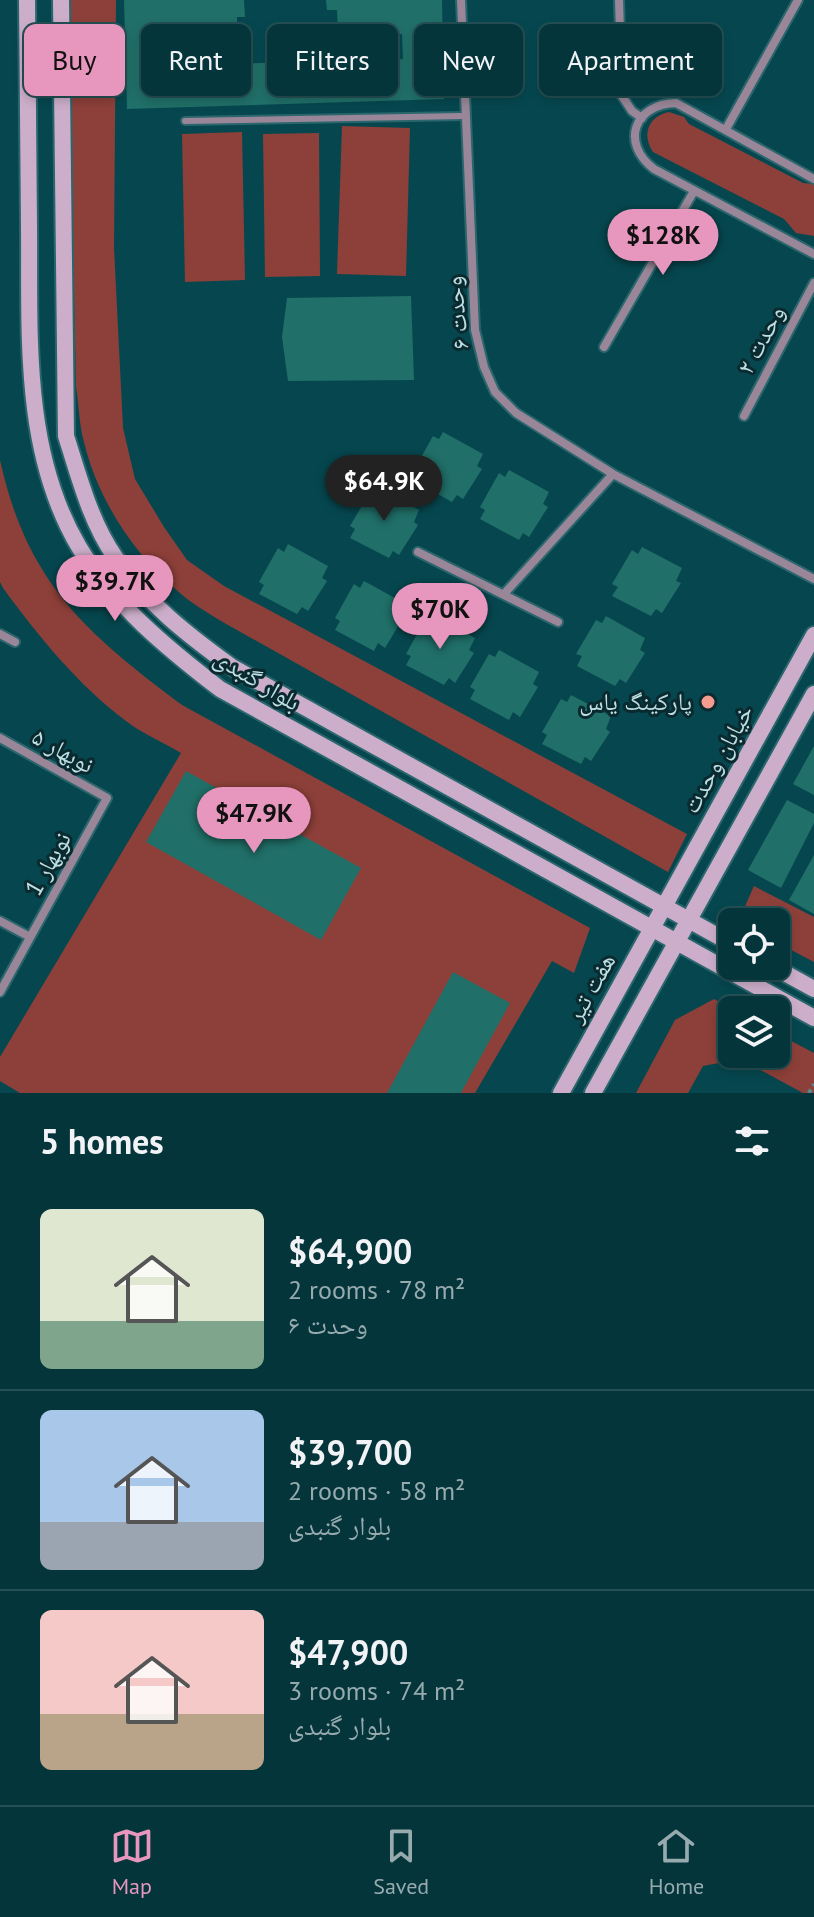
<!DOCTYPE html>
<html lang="en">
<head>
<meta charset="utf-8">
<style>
	body { margin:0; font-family:"PT Sans","Noto Naskh Arabic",sans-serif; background:#0d3d42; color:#f1f3f6; height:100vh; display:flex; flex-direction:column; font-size:30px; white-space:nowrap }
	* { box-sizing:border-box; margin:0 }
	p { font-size:26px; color:#97abaf }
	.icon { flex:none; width:44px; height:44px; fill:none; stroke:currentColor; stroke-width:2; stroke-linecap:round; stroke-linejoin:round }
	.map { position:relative; height:1093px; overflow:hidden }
	.drawer { display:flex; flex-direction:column; background:#04353b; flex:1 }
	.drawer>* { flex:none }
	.top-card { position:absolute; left:24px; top:24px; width:766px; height:72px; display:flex; gap:16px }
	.buttons { position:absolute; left:718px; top:908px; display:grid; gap:16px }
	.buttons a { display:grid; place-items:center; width:72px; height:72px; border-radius:12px; background:#04353b; box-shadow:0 4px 12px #0003,0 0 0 2px #255055; font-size:40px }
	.price { position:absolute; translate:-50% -68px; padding:0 18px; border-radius:28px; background:#e797bd; color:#111; font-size:26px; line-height:52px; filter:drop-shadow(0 2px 4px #0008) }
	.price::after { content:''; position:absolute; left:50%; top:48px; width:24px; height:18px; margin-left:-12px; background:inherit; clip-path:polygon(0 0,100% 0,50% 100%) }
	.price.on { background:#222; color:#fff }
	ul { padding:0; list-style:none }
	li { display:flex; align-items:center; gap:24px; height:200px; padding:0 40px }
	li+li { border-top:2px solid #255055 }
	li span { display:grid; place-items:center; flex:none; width:224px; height:160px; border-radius:12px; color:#555 }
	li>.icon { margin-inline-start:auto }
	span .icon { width:96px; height:96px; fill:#fffc; stroke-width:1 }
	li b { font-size:34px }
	h2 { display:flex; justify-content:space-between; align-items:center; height:96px; padding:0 40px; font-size:34px }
	.chip { padding:0 28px; border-radius:12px; background:#04353b; box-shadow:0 4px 12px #0003,0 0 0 2px #255055; font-size:28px; line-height:72px }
	.chip.on { background:#e797bd; color:#111 }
	.tab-bar { display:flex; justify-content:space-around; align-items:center; height:112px; border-top:2px solid #255055; background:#04353b; font-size:22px; color:#97abaf }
	.tab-bar a { display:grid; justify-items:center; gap:4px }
	.tab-bar .on { color:#e797bd }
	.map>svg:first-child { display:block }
	.green { fill:#8d4039 }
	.building { fill:#206f68 }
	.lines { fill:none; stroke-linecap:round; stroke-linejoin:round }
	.service-casing { stroke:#2b666d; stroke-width:10 }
	.minor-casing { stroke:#2b666d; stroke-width:12 }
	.secondary-casing { stroke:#2b666d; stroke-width:20 }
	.path { stroke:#568a91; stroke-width:4; stroke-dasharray:4 4; stroke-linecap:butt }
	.service { stroke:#998698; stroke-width:6 }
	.minor { stroke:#998698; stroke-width:8 }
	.secondary { stroke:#ccaeca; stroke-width:16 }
	.poi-dot { fill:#f59c91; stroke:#0a2a2f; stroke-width:3 }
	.labels { text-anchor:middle; stroke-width:6; stroke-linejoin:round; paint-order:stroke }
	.street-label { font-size:24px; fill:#bde0e5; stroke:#0a2a2f }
	.poi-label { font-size:24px; fill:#bde0e5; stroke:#0a2a2f; text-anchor:end }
</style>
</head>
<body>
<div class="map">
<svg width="814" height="1093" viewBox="0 0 814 1093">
	<rect width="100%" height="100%" fill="#06474f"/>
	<!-- green -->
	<path class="green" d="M68 0H116L114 248 123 428 135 479 164 527 187 560 224 586 687 834 668 872 221 621C207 612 192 604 180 593 134 555 98 500 84 442 79 425 79 405 76 387Z
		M669 112 684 117 689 124 803 183 814 184V236L796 233 784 219 653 152C641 134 649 116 669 112Z
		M342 126 410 128 406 276 337 274Z
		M242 132 245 280 185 282 182 134Z
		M319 133 320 276 265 277 263 134Z
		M0 460C27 583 86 633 182 705L590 928 574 973 552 961 475 1093H20L0 1081V1057L181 753C163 742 143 734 126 721 77 684 39 637 3 588L0 582Z
		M754 886 814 917V962L776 942V922H738Z
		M714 999 734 1010H732V1054H776V1033L814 1053V1093H803L740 1059 703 1066 688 1093H636L675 1020Z"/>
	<!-- building -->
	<path class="building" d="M124 0H244L245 17H237V39L163 41 164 66 403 59 402 34 338 36 337 10H327L326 0H442L444 99 127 109Z
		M411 296 414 380 288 381 282 337 287 298Z
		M443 432 483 454 477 466 482 469 463 499 457 495 452 502 414 481 419 473 414 470 433 436 439 439Z
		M509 470 549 492 543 504 548 507 529 537 523 533 519 540 480 519 485 510 480 507 499 473 505 477Z
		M379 488 419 510 414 522 418 525 399 555 393 551 389 558 350 538 355 529 350 526 370 492 375 495Z
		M288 544 328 566 322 578 327 581 308 611 302 607 297 614 259 594 264 585 259 582 278 548 284 552Z
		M642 547 682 568 676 581 681 583 662 613 656 609 651 616 612 596 618 587 612 584 632 550 638 554Z
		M364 581 404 603 398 615 403 618 385 648 378 643 374 651 335 630 340 621 335 618 354 584 360 588Z
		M435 616 475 638 469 650 474 653 455 683 449 678 444 685 406 665 411 656 406 654 425 620 431 623Z
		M606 616 645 638 640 650 645 653 626 683 620 679 615 686 577 666 582 656 576 654 596 620 602 623Z
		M499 650 539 672 533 684 538 687 520 717 513 712 509 720 470 699 475 690 470 687 489 654 495 657Z
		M571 695 611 716 606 729 610 732 591 761 585 757 581 764 542 744 547 735 542 732 561 699 567 702Z
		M814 746V795L793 784Z
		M186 771 361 868 321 940 146 842Z
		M787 800 814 814V823L781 888 748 870Z
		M814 855V914L789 900Z
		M453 972 510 1003 461 1093H387Z"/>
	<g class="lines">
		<defs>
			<path id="service" d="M185 121 464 116"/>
			<path id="minor" d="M461 0 475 330 484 367 495 392 516 413 613 474 814 579
				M619 0 622 96 632 111 642 118
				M726 129 798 0
				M814 179 676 103C634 104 620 143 654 169L814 254
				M604 347 694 191
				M744 416 814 283
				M418 552 558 622
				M504 594 613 474
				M0 634 15 642
				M0 738 107 798 0 992
				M0 921 30 937"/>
			<path id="secondary" d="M27 0C28 75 29 150 29 226 30 333 22 451 79 547 113 604 168 649 220 689L814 1018
				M61 0 66 436C79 476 90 521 115 557 145 602 189 636 232 667L732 944
				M772 966 814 989
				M561 1093 814 635
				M593 1093 814 694"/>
		</defs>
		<!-- service casing -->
		<use href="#service" class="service-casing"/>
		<!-- minor casing -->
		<use href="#minor" class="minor-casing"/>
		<!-- secondary casing -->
		<use href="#secondary" class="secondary-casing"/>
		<!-- path -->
		<path class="path" d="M809 1093 814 1084"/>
		<!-- service -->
		<use href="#service" class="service"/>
		<!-- minor -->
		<use href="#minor" class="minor"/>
		<!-- secondary -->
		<use href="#secondary" class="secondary"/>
	</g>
	<!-- markers -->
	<circle class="poi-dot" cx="708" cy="702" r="8"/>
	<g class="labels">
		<!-- street labels -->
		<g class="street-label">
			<text transform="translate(457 313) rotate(-96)" y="8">وحدت ۶</text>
			<text transform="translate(761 340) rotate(-62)" y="8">وحدت ۲</text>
			<text transform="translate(257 680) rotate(31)" y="8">بلوار گنبدی</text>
			<text transform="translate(63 751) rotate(29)" y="8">نوبهار ۵</text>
			<text transform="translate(718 759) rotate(-61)" y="8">خیابان وحدت</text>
			<text transform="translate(48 864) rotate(-61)" y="8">نوبهار 1</text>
			<text transform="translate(591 988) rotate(-61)" y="8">هفت تیر</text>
		</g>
		<!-- poi labels -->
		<g class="poi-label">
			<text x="692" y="710">پارکینگ یاس</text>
		</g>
	</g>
</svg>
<div class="buttons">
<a><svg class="icon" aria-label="locate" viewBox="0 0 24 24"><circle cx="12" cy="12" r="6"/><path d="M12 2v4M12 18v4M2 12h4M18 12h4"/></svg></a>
<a><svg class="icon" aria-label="layers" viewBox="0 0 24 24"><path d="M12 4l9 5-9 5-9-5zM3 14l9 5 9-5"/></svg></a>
</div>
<b class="price" style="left:663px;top:277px">$128K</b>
<b class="price on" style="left:384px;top:523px">$64.9K</b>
<b class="price" style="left:115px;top:623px">$39.7K</b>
<b class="price" style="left:440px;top:651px">$70K</b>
<b class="price" style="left:254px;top:855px">$47.9K</b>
<div class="top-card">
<a class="chip on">Buy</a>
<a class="chip">Rent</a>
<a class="chip">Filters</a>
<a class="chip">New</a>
<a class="chip">Apartment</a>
</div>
</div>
<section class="drawer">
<h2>5 homes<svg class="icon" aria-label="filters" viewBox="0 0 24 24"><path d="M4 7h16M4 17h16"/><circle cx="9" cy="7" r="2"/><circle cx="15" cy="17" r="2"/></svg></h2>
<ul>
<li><span style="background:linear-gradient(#dfe7d0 70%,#7fa58c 0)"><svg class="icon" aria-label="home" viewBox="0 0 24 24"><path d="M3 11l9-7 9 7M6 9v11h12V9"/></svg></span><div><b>$64,900</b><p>2 rooms · 78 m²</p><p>وحدت ۶</p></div></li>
<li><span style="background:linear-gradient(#a9c7e8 70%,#9aa5b1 0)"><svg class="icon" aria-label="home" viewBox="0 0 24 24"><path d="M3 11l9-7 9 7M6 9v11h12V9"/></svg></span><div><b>$39,700</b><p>2 rooms · 58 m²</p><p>بلوار گنبدی</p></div></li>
<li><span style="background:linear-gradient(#f6c9c9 65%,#b9a48a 0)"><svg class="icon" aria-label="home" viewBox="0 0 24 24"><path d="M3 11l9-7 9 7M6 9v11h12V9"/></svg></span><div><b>$47,900</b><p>3 rooms · 74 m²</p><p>بلوار گنبدی</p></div></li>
</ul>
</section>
<nav class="tab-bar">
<a class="on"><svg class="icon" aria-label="map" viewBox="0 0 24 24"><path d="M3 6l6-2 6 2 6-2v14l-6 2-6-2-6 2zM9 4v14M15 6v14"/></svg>Map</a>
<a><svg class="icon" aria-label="saved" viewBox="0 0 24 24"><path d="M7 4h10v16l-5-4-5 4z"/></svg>Saved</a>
<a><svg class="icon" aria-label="home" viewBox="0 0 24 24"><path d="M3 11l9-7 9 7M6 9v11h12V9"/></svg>Home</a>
</nav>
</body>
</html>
